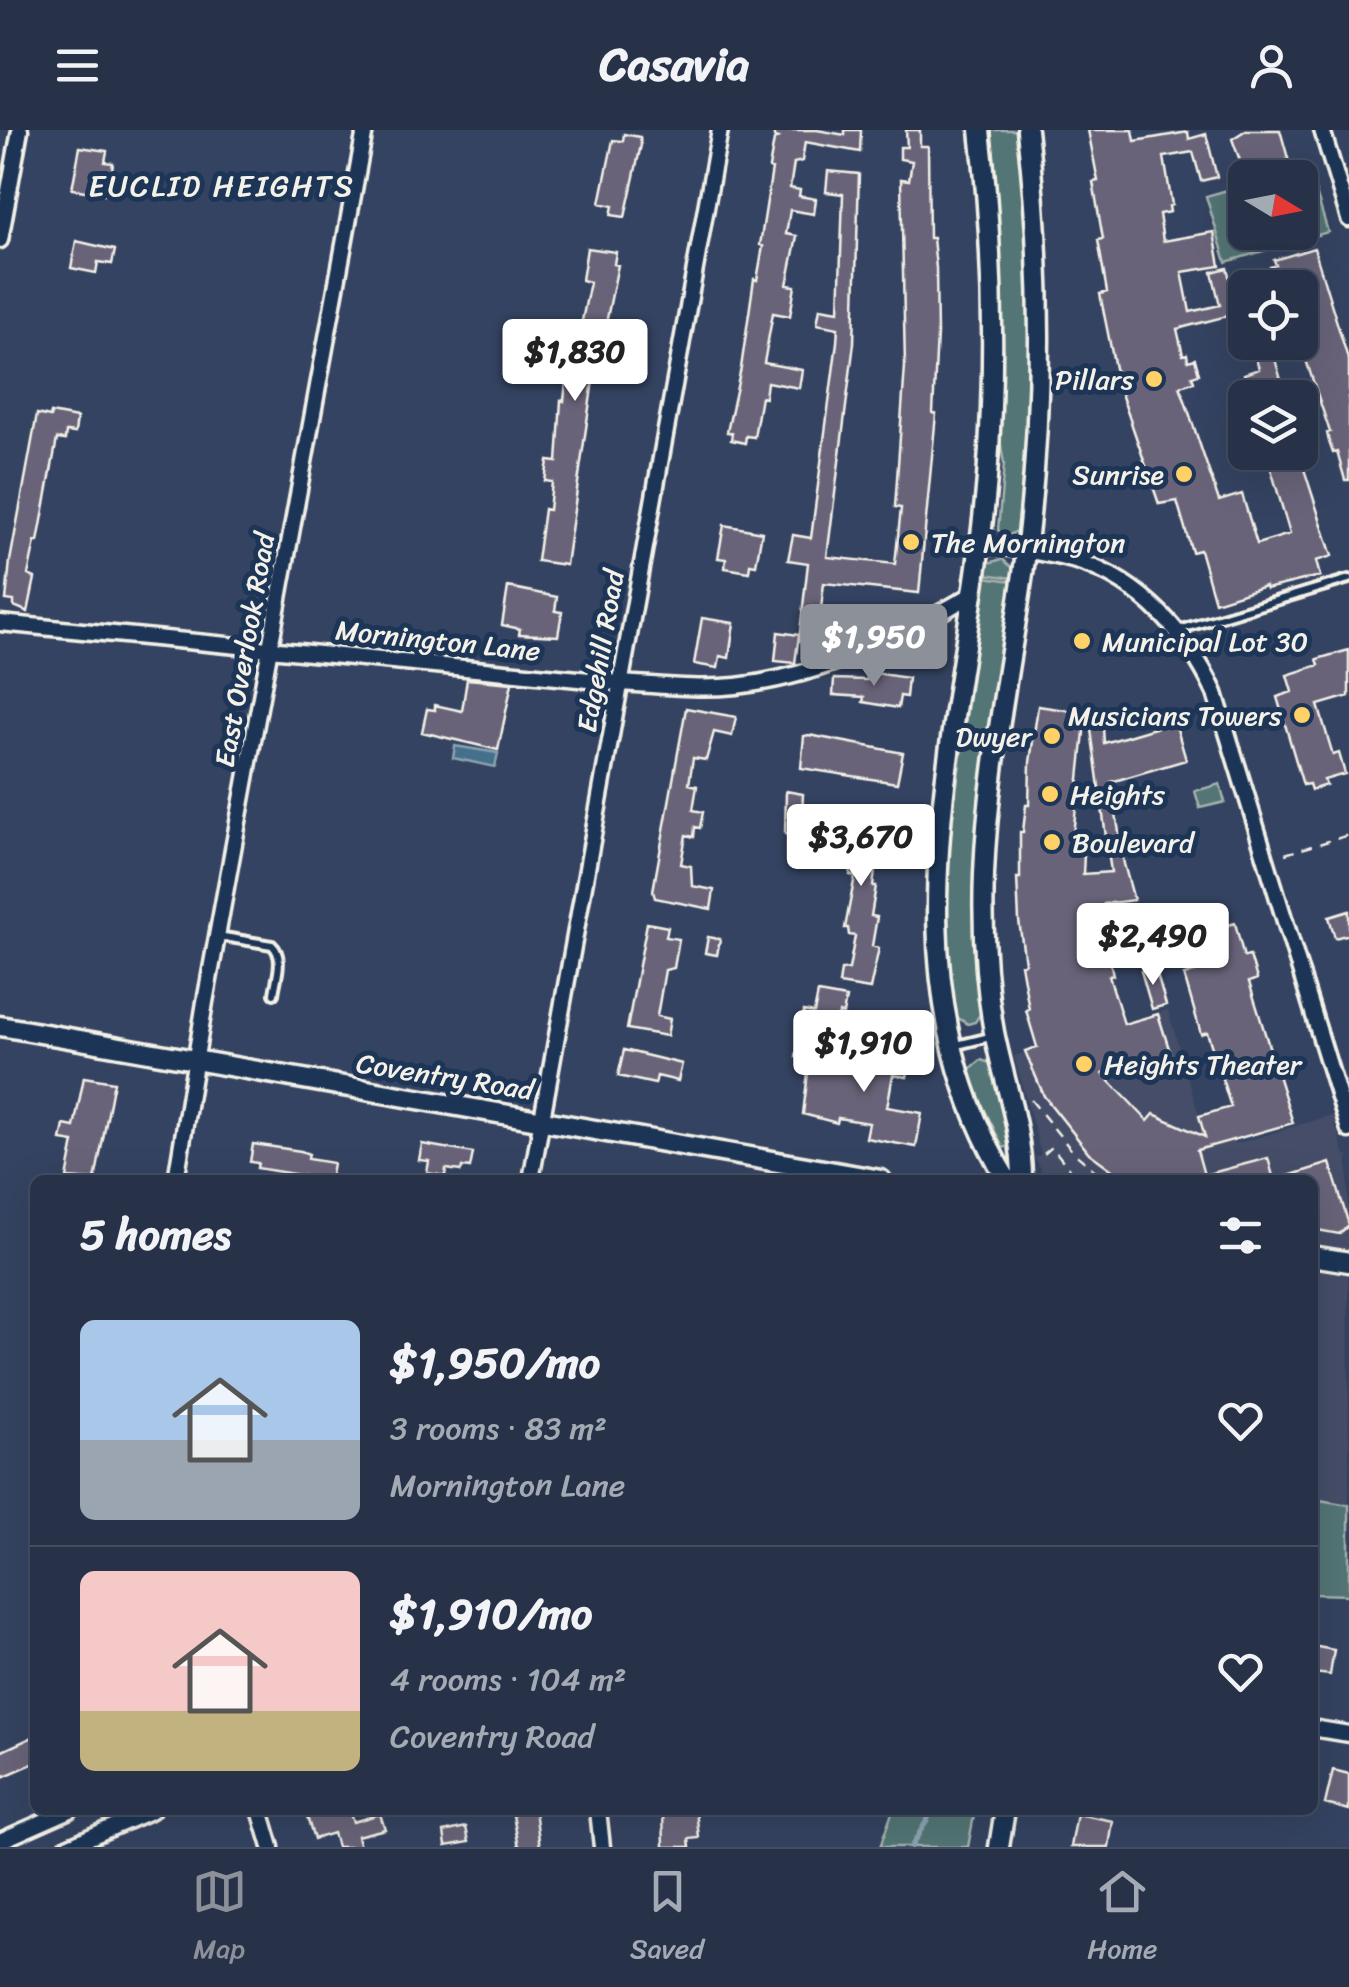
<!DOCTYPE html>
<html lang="en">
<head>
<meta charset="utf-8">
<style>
	body { margin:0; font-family:Sriracha,sans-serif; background:#2f3a50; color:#f1f3f6; height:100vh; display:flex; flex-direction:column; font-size:38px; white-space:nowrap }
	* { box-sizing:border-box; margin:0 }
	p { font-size:32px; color:#a4aab4 }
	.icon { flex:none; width:55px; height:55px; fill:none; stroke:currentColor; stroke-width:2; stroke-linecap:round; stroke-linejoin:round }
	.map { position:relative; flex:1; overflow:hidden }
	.details { position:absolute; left:30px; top:1045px; width:1288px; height:640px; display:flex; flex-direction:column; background:#273249; border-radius:15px; box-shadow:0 10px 40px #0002,0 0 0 2px #434d61 }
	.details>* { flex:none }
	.needle { width:65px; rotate:100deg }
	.controls { position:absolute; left:1228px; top:30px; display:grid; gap:20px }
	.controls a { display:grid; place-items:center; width:90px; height:90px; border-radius:15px; background:#273249; box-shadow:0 10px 40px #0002,0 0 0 2px #434d61; font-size:50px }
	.price { position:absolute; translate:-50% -85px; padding:0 22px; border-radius:10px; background:#fff; color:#222; font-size:32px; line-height:65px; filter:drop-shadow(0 2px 5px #0008) }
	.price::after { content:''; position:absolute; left:50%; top:60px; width:30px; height:22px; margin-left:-15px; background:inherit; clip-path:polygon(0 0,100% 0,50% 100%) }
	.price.current { background:#8c9099; color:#fff }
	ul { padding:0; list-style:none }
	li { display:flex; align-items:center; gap:30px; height:250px; padding:0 50px }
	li+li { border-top:2px solid #434d61 }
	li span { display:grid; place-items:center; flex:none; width:280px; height:200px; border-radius:15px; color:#555 }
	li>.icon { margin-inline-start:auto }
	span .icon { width:120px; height:120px; fill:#fffc; stroke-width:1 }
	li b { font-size:42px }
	h2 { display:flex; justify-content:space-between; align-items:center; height:120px; padding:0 50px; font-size:42px }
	header { display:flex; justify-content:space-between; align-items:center; height:130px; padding:0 50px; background:#273249; font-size:45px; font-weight:700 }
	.tab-bar { display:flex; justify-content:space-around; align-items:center; height:140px; border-top:2px solid #434d61; background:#273249; font-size:28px; color:#a4aab4 }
	.tab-bar a { display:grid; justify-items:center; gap:5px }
	.tab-bar .current { color:#8c9099 }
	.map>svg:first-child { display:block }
	.built { fill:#444d68 }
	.green { fill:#537474; stroke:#a4b2ae; stroke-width:2.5 }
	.water { fill:#45708c; stroke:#8ba4b1; stroke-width:2.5 }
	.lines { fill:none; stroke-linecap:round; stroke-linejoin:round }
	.stream { stroke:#8ba4b1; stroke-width:5 }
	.building { fill:#696479; stroke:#f4f1e8; stroke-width:2.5 }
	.service-casing { stroke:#f4f1e8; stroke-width:14 }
	.minor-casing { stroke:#f4f1e8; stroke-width:21 }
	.tertiary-casing { stroke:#f4f1e8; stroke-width:25 }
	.secondary-casing { stroke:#f4f1e8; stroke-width:25 }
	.path { stroke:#f4f1e8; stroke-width:2.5; stroke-dasharray:10 8; stroke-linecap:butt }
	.service { stroke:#1d3557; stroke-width:6 }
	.minor { stroke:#1d3557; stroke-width:14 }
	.tertiary { stroke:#1d3557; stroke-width:18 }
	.secondary { stroke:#1d3557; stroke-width:18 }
	.poi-dot { fill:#ffd166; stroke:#1d3557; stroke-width:4 }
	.labels { text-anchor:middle; stroke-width:10; stroke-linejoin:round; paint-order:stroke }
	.poi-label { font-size:28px; fill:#f4f1e8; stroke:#1d3557; text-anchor:start }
	.street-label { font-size:28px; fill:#f4f1e8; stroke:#1d3557 }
	.neighbourhood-label { font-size:30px; letter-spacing:2.5px; fill:#f4f1e8; stroke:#1d3557 }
</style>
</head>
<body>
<header><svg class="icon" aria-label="menu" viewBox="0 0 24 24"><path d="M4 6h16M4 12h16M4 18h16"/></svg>Casavia<svg class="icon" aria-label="person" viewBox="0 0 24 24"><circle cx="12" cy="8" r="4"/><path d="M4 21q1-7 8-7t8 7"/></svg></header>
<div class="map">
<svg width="1349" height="1717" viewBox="0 0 1349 1717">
	<rect width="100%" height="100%" fill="#344361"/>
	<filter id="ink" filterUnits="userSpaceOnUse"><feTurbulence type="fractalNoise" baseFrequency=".01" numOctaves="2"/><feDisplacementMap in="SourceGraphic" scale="20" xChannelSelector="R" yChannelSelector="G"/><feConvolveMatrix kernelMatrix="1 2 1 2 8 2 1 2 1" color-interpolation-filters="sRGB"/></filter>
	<g filter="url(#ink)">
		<!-- built -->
		<path class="built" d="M1168 880 1208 1016 1233 1009 1234 1013H1239L1332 985 1345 1026 1348 1025 1349 1375 1314 1369 1313 1375 1312 1050H1046L1035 1028 1041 1024 1014 926Z"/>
		<!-- green -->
		<path class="green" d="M990 0H1018C1033 132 1034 266 1020 399L1006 407 998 400 1004 334 999 303 1001 155Z
			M1308 36 1328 102 1226 132 1206 66 1245 55V102H1300V48L1270 47Z
			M1002 429 1013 438V448L985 444 989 433Z
			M985 447 1012 451 982 671 983 880 975 892 968 894 955 886 947 810 948 722Z
			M1220 654 1225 672 1200 678 1195 661Z
			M981 930 993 934 1014 1014 1003 1018 968 945 970 939Z
			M1314 1369 1349 1375V1465L1313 1464Z
			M893 1680H975L968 1717H880Z"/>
		<!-- water -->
		<path class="water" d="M455 616 498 623 495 637 453 628Z"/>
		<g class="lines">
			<!-- stream -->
			<path class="stream" d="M911 1717 933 1680"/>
		</g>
		<!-- building -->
		<path class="building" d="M774 0H817L845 5V0H861L860 22 805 12 802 31 794 33 790 58 800 60 799 66 816 69 814 84 790 80 786 104 797 106 787 155 795 156 790 186 773 183 764 233 802 240 799 258 767 252 765 268 761 267 754 307 746 306 745 313 731 310 732 303 727 302 741 238 754 149 757 150 763 116 760 115 772 39 769 38 774 10 778 8 774 7Z
			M906 0H920V16H928L929 108H933L936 138 937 204 933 283 936 284 919 463 824 453 817 513 799 511 808 433 788 430 793 405 811 408 837 212 838 198 817 194 820 178 839 181 843 64 826 62 828 41 859 44 854 213 827 427 895 434 901 378 895 377 905 236 901 49 909 50 912 31 900 29V17H907Z
			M1088 0H1133L1135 11 1188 2 1189 9 1206 4 1217 47 1201 51 1193 22 1164 27 1172 75 1169 76 1170 82 1159 84 1163 111 1214 102 1220 136 1182 142 1190 182 1220 175 1212 142 1227 138 1232 157 1245 154V205L1233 209 1227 186 1177 199 1183 225 1187 224 1188 231 1195 229 1199 244 1192 246 1194 252 1180 256 1219 371 1242 364 1257 414 1290 404 1266 322H1303L1308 338 1304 339 1332 426 1316 431 1320 446 1266 459 1265 456 1215 472 1200 420 1192 422 1177 371 1159 374 1114 243H1116L1100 164 1107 162 1098 110 1103 109 1093 52 1098 51Z
			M1246 0H1280L1291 39 1262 48 1245 44 1232 9Z
			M624 4 640 7 641 15 625 87 611 85 613 76 600 73 613 10 623 11Z
			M80 17 107 21 105 32 113 33 110 52 120 54 118 66 72 59Z
			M76 111 115 120 112 134 98 132 96 143 71 138Z
			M587 118 616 122 614 134 618 135 597 237H595L566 435 537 431 544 379 549 380 552 352 545 351 548 331 557 332 561 270 564 271 568 232 542 228 545 207 578 210 590 152 582 150Z
			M1314 118 1349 232V350H1345L1337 322 1333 323 1329 312 1327 303 1330 302 1300 212V151L1281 157 1280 152 1275 153 1270 137 1276 135 1274 130Z
			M1251 212H1270L1281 250 1262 256 1265 268H1250L1244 244 1259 239Z
			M51 283 77 288 75 303 66 302 65 310 57 309 38 412H35L28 445 35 448 28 482 14 476V471L6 470 10 431 37 284 50 287Z
			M724 395 762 402 756 435 750 434 749 442 725 438 726 429 718 428Z
			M508 457 557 467 555 481 562 482 558 506 519 504 520 499 502 495Z
			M702 488 734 493 729 528 720 526 718 538 694 534Z
			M778 502 799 505 795 533 775 531Z
			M1349 520V566L1318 575 1333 625 1339 623 1345 644 1324 650 1326 655 1311 660 1309 654 1303 655 1277 567 1292 562 1287 545 1319 535 1317 529Z
			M868 542 908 548 906 567 900 566 898 578 863 572 864 567 833 565 834 549 867 550Z
			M467 549 512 553 498 620 422 602 427 579 435 580V575L462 581Z
			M1038 576 1086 583 1073 705H1085L1083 744 1111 742 1089 586 1102 582 1104 613 1175 592 1186 630 1111 652 1124 734 1134 770 1104 774 1109 808H1105L1113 845 1109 846 1124 894 1158 884 1171 925 1103 944 1148 991 1154 984 1205 1007 1199 986 1231 977 1207 902 1201 904 1184 845 1214 836 1203 802 1235 793 1244 827 1250 826 1257 849 1249 852 1293 993 1197 1020 1204 1045 1268 1028 1274 1050H1126L1089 1023 1044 966 1025 921 1037 917 1026 880 1029 879 1021 834 1025 833 1019 791 1017 748H1020V702H1023L1026 675H1029L1030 632Z
			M686 578 736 587 732 606 714 602 706 630 693 628 689 654 697 656 693 680 703 682 700 698 695 697 694 707 686 705 681 734 691 736 692 756 714 760 711 779 655 768 653 761Z
			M809 605 903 623 897 653 801 638 804 606Z
			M786 661 803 664 801 707 785 704Z
			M833 675 889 685 884 713 875 711 870 740 875 741 873 756H876L871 786 877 787 872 816 879 818 870 859 839 854 841 840 849 839 855 806 849 805 848 798H845L855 746 850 745 857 708 828 703Z
			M1349 781V804L1335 808 1329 787Z
			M647 793 668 797 666 807 679 809 674 838 665 840 657 886 670 889 667 906 627 899Z
			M708 807 720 809 717 825 705 823Z
			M1162 807 1166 820 1151 825 1147 811Z
			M1155 838 1166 875 1152 879 1141 841Z
			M818 863 846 868 843 884 839 883 837 892 819 889 811 929 796 927 804 881 814 883Z
			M853 915 911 924 907 947 893 945 887 977 922 983 916 1017 866 1008 869 993 838 988 837 993 803 984 809 934 845 940Z
			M624 920 682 934 678 951 657 946 655 954 618 946Z
			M84 947 114 952 95 1050 67 1048 74 1012 61 1010 64 995 74 997Z
			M253 1014 301 1021 309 1024 308 1029 333 1033 330 1050 257 1038 258 1033 250 1032Z
			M422 1014 473 1023 470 1038 462 1037 461 1041 446 1039 445 1046 427 1043 429 1031 419 1030Z
			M1330 1033 1349 1095 1339 1104 1312 1099V1050H1285V1047Z
			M1312 1516 1334 1520 1330 1545 1312 1543Z
			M35 1606V1633L0 1648V1622Z
			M1333 1640 1349 1644V1680L1325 1674Z
			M305 1680H349L353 1692 380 1684 385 1699 357 1706 360 1717H337L333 1703 314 1709Z
			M512 1680H535L540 1717H519Z
			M663 1680H696L699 1708 689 1709 690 1717H664Z
			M1077 1684 1113 1691 1109 1717H1071Z
			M466 1697 469 1712 446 1716 444 1702Z"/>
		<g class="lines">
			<defs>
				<path id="service" d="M1178 500 1349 449
					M218 806 272 815C285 827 276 848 274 864
					M957 915 994 906"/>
				<path id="minor" d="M1322 0 1349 89
					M0 110 20 0
					M980 414C1013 419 1047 422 1079 432 1142 452 1188 505 1215 563L1349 1000
					M0 493 620 553C658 555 697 560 736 556 824 546 898 508 973 464
					M176 1050 205 872 365 0
					M531 1050 720 0
					M1312 1598 1349 1604
					M260 1680 271 1717
					M598 1680 602 1717
					M0 1711 70 1680
					M67 1717 152 1680"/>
				<path id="tertiary" d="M0 896 881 1050
					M999 1717 1005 1680"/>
				<path id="secondary" d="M980 0C993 115 996 232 987 348 968 582 874 832 1007 1050
					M1022 1050C1022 998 1004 953 994 902 985 851 982 797 984 744 988 636 1012 529 1026 422 1043 283 1043 139 1027 0
					M1312 1126 1349 1132"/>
			</defs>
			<!-- service casing -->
			<use href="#service" class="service-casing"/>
			<!-- minor casing -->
			<use href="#minor" class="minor-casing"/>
			<!-- tertiary casing -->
			<use href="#tertiary" class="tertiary-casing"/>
			<!-- secondary casing -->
			<use href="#secondary" class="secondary-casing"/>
			<!-- path -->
			<path class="path" d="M1285 724 1349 705
				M1031 970 1073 1022 1106 1050
				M1044 1024 1052 1017 1078 1050
				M1083 1050 1094 1042"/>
			<!-- service -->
			<use href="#service" class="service"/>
			<!-- minor -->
			<use href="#minor" class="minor"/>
			<!-- tertiary -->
			<use href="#tertiary" class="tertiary"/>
			<!-- secondary -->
			<use href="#secondary" class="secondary"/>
		</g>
	</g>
	<!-- markers -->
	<g class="poi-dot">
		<circle cx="1154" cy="249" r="10"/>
		<circle cx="1184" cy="344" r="10"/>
		<circle cx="911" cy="412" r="10"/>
		<circle cx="1082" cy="511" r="10"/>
		<circle cx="1302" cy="585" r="10"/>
		<circle cx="1052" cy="606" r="10"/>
		<circle cx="1050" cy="664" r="10"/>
		<circle cx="1052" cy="712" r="10"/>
		<circle cx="1084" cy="934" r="10"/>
	</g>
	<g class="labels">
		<!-- poi labels -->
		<g class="poi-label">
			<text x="1134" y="259" text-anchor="end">Pillars</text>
			<text x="1164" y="354" text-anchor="end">Sunrise</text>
			<text x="931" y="422">The Mornington</text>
			<text x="1102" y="521">Municipal Lot 30</text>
			<text x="1282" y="595" text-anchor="end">Musicians Towers</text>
			<text x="1032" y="616" text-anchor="end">Dwyer</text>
			<text x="1070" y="674">Heights</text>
			<text x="1072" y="722">Boulevard</text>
			<text x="1104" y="944">Heights Theater</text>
		</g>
		<!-- street labels -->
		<g class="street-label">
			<text transform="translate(438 510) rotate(6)" y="10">Mornington Lane</text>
			<text transform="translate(244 520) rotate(-80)" y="10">East Overlook Road</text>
			<text transform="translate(600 521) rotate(-80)" y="10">Edgehill Road</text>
			<text transform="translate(445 946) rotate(9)" y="10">Coventry Road</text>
		</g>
		<!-- neighbourhood labels -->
		<g class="neighbourhood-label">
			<text x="222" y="66">EUCLID HEIGHTS</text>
		</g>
	</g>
</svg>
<div class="controls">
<a><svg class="needle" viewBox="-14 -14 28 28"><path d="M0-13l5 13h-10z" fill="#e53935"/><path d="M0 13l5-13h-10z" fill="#a4aab4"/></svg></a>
<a><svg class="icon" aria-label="locate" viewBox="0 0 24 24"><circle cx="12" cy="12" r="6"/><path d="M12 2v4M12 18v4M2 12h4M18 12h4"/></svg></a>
<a><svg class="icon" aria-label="layers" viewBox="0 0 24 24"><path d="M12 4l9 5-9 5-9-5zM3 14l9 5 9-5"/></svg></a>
</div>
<b class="price" style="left:575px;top:274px">$1,830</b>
<b class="price current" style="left:874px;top:559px">$1,950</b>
<b class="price" style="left:861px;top:759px">$3,670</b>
<b class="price" style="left:1153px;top:858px">$2,490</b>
<b class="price" style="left:864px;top:965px">$1,910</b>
<section class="details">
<h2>5 homes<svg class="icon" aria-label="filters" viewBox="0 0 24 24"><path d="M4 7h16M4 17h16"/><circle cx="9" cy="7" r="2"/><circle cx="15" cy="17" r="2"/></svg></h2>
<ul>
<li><span style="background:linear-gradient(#a9c7e8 60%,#9aa5b1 0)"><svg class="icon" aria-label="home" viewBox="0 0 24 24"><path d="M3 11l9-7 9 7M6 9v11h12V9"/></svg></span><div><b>$1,950/mo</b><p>3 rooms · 83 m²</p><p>Mornington Lane</p></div><svg class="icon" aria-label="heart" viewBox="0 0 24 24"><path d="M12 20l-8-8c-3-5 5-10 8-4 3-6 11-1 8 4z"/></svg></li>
<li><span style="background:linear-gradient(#f6c9c9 70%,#c2b280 0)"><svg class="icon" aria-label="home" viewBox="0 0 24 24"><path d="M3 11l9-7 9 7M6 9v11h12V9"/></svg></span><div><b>$1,910/mo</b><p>4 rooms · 104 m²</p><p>Coventry Road</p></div><svg class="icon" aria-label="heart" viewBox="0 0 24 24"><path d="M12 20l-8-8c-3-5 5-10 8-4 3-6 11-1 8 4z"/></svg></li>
</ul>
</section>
</div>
<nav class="tab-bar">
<a class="current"><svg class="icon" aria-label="map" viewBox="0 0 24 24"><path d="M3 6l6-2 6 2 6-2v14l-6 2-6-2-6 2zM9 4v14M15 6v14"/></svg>Map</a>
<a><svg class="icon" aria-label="saved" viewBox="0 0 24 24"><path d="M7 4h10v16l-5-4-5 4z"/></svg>Saved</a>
<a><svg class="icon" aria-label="home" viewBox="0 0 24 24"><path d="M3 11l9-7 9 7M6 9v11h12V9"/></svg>Home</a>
</nav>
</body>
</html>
